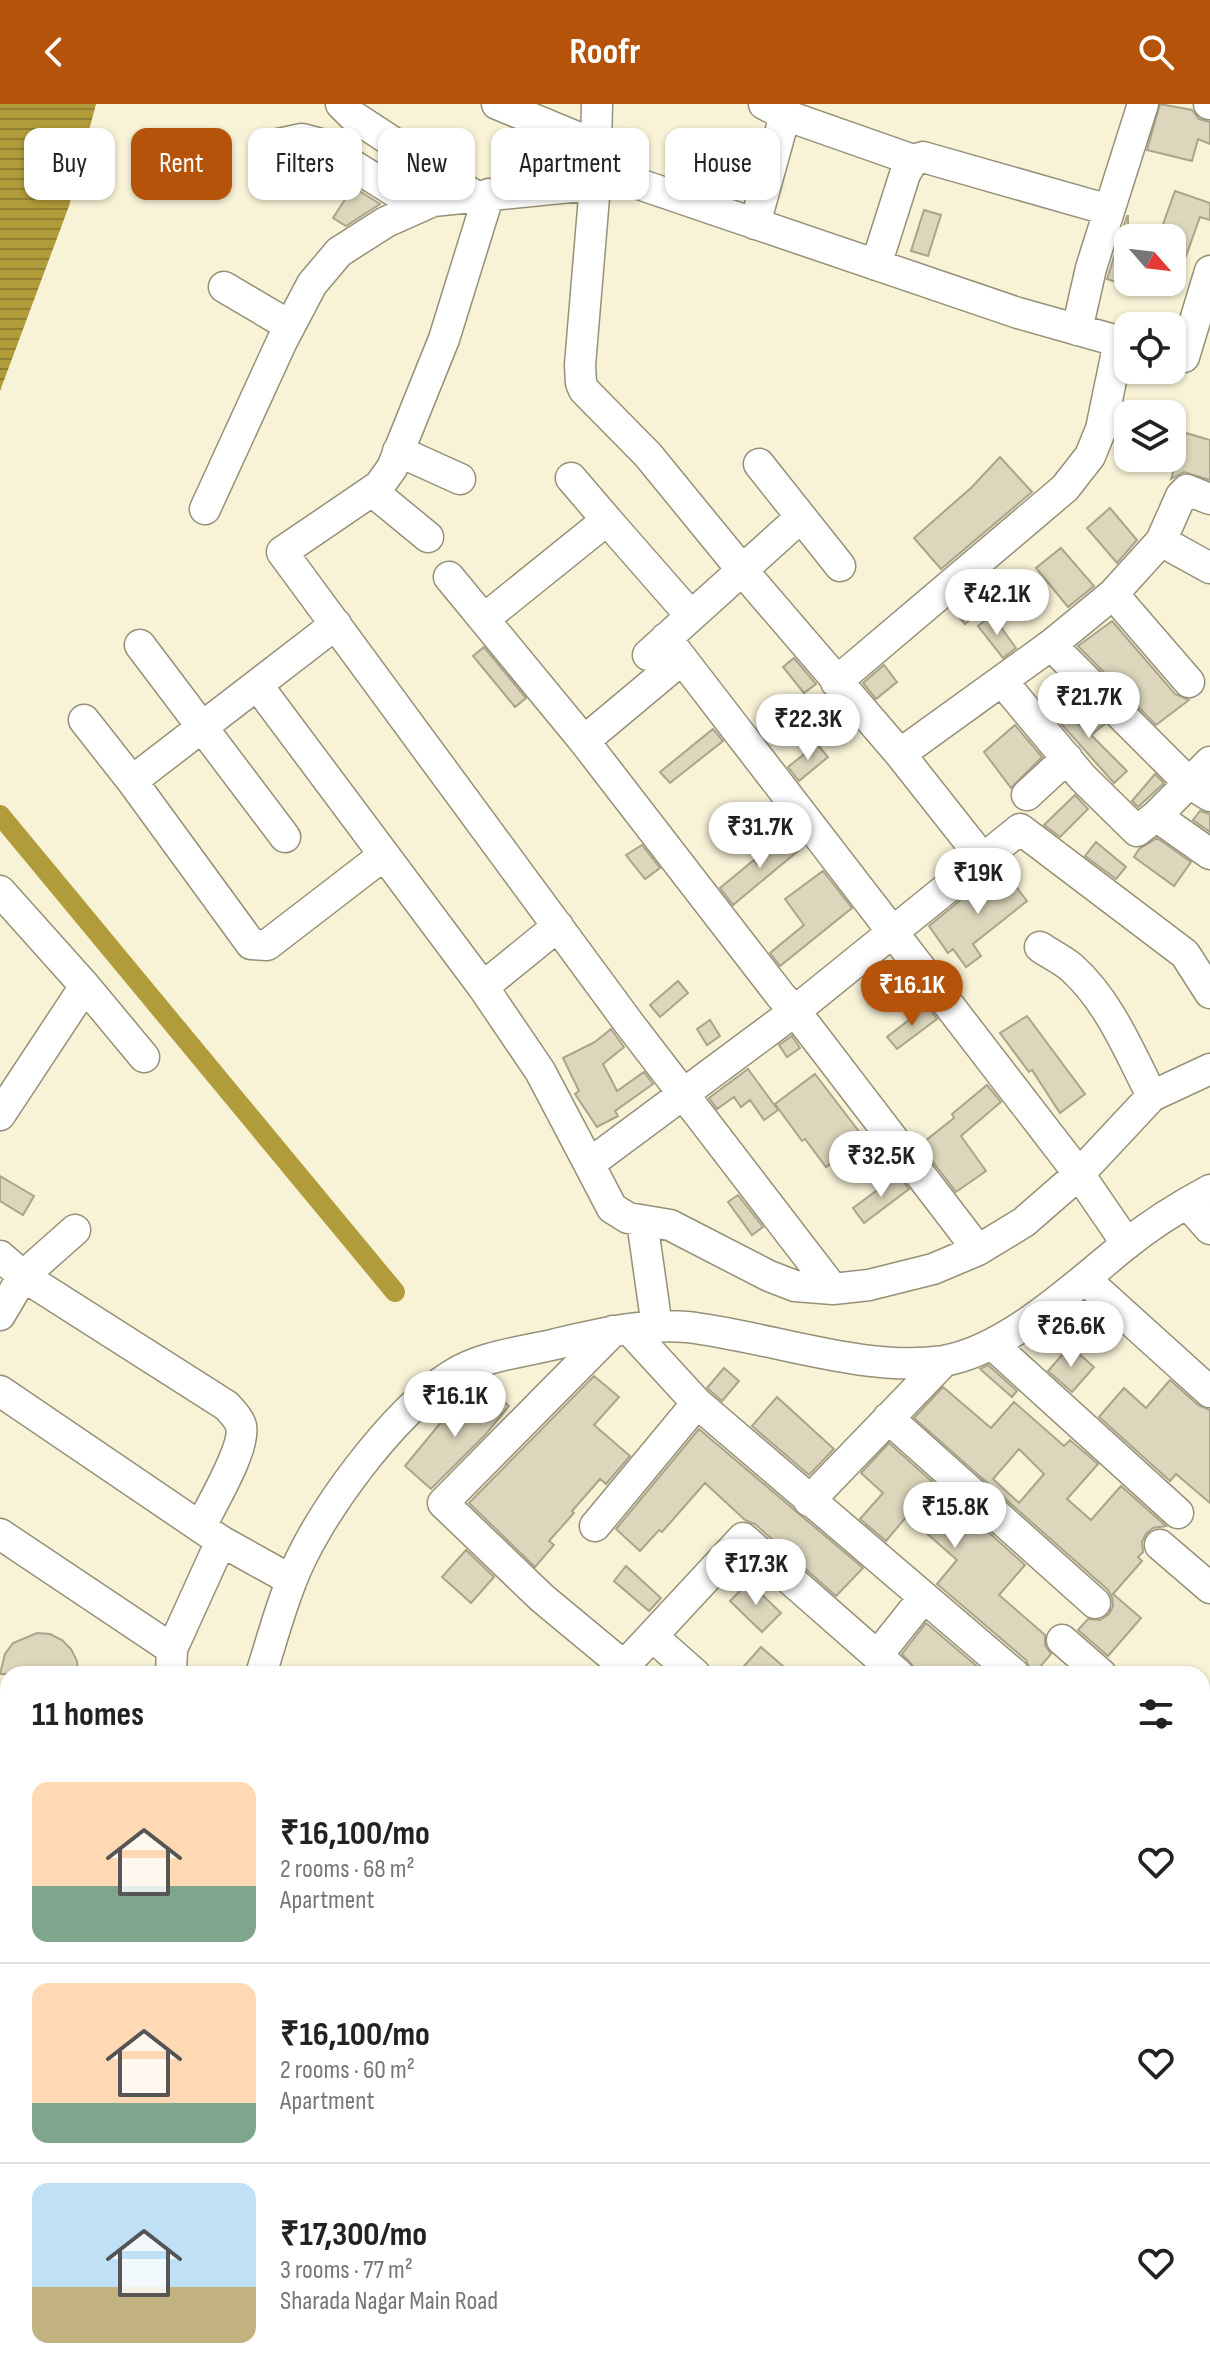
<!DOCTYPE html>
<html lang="en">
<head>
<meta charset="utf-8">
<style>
	body { margin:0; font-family:"Sofia Sans Condensed",sans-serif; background:#f2f2f2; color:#222; height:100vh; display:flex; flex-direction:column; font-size:30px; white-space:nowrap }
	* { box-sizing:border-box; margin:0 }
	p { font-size:26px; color:#767676 }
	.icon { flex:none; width:44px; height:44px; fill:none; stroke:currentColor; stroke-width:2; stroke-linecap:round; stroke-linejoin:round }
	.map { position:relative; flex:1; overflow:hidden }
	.details { position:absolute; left:0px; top:1562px; width:1210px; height:714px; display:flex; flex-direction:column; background:#fff; border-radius:24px 24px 0 0; box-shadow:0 2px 6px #0004 }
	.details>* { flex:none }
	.hud { position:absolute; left:24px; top:24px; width:800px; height:72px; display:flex; gap:16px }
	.needle { width:52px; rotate:118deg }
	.tools { position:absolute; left:1114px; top:120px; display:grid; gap:16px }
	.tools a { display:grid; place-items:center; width:72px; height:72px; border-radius:16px; background:#fff; box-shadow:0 2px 6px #0004; font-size:40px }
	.price { position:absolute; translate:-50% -68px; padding:0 18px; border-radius:28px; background:#fff; color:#222; font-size:26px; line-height:52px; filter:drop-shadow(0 2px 4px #0008) }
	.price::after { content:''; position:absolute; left:50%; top:48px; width:24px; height:18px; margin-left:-12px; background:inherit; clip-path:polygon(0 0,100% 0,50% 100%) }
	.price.active { background:#b45309; color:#fff }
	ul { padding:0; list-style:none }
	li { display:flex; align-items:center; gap:24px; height:200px; padding:0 32px }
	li+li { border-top:2px solid #e0e0e0 }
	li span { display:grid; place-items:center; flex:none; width:224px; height:160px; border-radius:16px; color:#555 }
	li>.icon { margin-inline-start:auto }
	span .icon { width:96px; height:96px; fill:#fffc; stroke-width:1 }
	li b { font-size:34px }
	h2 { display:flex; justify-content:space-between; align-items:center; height:96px; padding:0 32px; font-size:34px }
	.chip { padding:0 28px; border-radius:16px; background:#fff; box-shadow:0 2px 6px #0004; font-size:28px; line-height:72px }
	.chip.active { background:#b45309; color:#fff }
	header { display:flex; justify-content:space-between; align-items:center; height:104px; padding:0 32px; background:#b45309; color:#fff; font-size:36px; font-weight:700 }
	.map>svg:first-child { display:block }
	.water { fill:url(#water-rules) }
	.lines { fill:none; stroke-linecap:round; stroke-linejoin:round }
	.canal { stroke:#b09c3a; stroke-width:20 }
	.building { fill:#dcd6bc; stroke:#a9a48b; stroke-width:2; fill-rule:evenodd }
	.minor-casing { stroke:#959077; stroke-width:33 }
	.minor { stroke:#fff; stroke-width:30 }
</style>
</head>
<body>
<header><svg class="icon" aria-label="back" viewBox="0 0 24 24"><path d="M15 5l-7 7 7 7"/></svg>Roofr<svg class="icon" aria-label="search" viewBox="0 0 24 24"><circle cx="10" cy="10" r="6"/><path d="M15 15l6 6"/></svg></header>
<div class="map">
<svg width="1210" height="2275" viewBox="0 0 1210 2275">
	<defs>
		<pattern id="water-rules" width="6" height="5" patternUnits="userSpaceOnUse" patternTransform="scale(2)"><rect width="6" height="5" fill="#b09c3a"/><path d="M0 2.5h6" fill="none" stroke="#918031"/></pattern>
	</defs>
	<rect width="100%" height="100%" fill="#f8f2d7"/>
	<!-- water -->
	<path class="water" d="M0 0H96L69 102 0 287Z"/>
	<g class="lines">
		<!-- canal -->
		<path class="canal" d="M0 711 395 1188"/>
	</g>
	<!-- building -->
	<path class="building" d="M1160 0 1192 6 1199 15 1210 18V40L1198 35 1192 57 1147 46Z
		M353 83 380 100 346 122 333 114Z
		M1175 87 1210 99V116L1200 113 1186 152 1172 147V134H1158Z
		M924 106 941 111 928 152 911 147Z
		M1127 112H1128V182L1107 175Z
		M1186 329 1210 336V376L1184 368 1171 375Z
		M1000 353 1032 388 941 465 914 434 972 383Z
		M1110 404 1137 436 1117 459 1087 424Z
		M1061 444 1094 482 1068 503 1036 464Z
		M967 490 981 506 965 520 951 504Z
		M992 511 1016 544 1003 554 978 522Z
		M1112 517 1175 590 1189 596 1156 621 1078 542Z
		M484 543 526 594 515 603 473 552Z
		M794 554 816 580 804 589 783 563Z
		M884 561 897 578 876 595 863 579Z
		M1061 596 1079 621 1094 609 1105 620 1091 631 1127 667 1114 679 1049 606Z
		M1015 621 1042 653 1011 684 984 648Z
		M713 625 723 637 670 679 660 668Z
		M817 640 828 653 799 677 788 663Z
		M1155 670 1164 679 1138 703 1132 697Z
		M1075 691 1088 705 1060 733 1044 721Z
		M1200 707 1210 710V728L1193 716Z
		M794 730 804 742 733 801 720 784 754 756 757 760Z
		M1157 734 1191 758 1174 782 1134 753 1139 745Z
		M1096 738 1126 763 1116 775 1085 752Z
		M642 741 660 764 645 775 626 751Z
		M1001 763 1027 797 973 840 981 852 966 863 953 845 948 849 929 822Z
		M823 767 852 804 780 862 770 849 804 821 785 795Z
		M678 877 688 889 660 913 650 901Z
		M927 902 937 915 897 945 887 933Z
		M1027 912 1085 990 1060 1009 1032 966 1029 968 1000 929Z
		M710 916 720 932 707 941 697 925Z
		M611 925 624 943 603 960 617 987 644 968 653 980 615 1007 618 1012 597 1023 575 990 579 987 563 954 595 938Z
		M792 932 800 944 787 953 779 941Z
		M748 965 778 1006 764 1016 750 996 741 1003 734 993 717 1005 709 994Z
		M815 970 864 1034 826 1063 805 1035 802 1037 775 1000Z
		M987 981 1001 998 961 1032 986 1067 956 1088 920 1041 954 1014 952 1010Z
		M898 1071 909 1085 864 1119 853 1104Z
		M0 1072 34 1092 23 1111 0 1097Z
		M738 1091 763 1123 752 1131 728 1098Z
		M1070 1242 1094 1263 1072 1288 1048 1267Z
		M988 1261 1017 1287 1012 1293 980 1265Z
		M724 1264 739 1277 722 1297 707 1284Z
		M594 1272 619 1293 594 1321 630 1352 606 1380 600 1375 572 1407 574 1409 549 1437 554 1441 535 1463 469 1399Z
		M1170 1276 1198 1301 1210 1306V1399L1176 1370 1170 1377 1099 1313 1124 1284 1146 1304Z
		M943 1283 991 1324 1014 1298 1064 1342 1070 1336 1098 1360 1067 1395 1091 1416 1121 1382 1166 1422 1153 1424 1146 1430 1142 1438 1143 1448 1138 1453 1142 1457 1113 1490 1141 1514 1108 1552 1078 1526 1088 1515 1100 1516 1109 1510 1113 1502 1112 1493 1108 1486 914 1314ZM1019 1345 1044 1370 1019 1399 993 1375Z
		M490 1285 509 1302 486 1330 431 1385 405 1362 452 1305 464 1315Z
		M777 1293 834 1345 809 1371 752 1322Z
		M699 1325 863 1464 836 1492 755 1420 745 1416 705 1379 662 1428 659 1426 640 1447 616 1425Z
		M889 1339 1025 1461 999 1491 1045 1531V1541L1051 1550 1034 1570H1032L1026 1556 937 1480 957 1456 907 1412 886 1437 860 1415 883 1389 861 1369Z
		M466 1446 494 1473 471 1499 442 1473Z
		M626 1462 661 1494 649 1507 614 1477Z
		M749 1478 781 1509 762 1528 730 1497Z
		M926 1519 986 1570H916L915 1564 902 1550Z
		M37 1529 50 1530 62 1536 71 1545 77 1557 78 1570H0L5 1550 13 1539Z
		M761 1543 792 1570H737Z"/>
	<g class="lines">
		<defs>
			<path id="minor" d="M341 0 353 12 475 92
				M497 0 596 41
				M597 0 596 41 607 53
				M764 0 785 11 913 56
				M1209 0H1210
				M269 42 302 35 317 39 420 103
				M595 81 580 261 581 279 584 286 648 351 742 466 900 650 983 755
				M489 90 444 235 392 364 379 382 282 448 628 918 833 1185
				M755 120 785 11
				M876 161 905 70 913 56 923 53 1109 106
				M224 183 290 222
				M1077 226 1091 164 1143 0
				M1184 253 1210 167
				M398 347 460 375
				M759 360 840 462
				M372 387 428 433
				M205 405 282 237 312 180 339 148 386 118 433 97 630 77 1018 209 1128 240
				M607 416 691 512
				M1161 437 1181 392 1187 386 1210 395
				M449 473 584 637 781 892 795 907 978 1146
				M1113 490 1189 578
				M484 515 607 416 571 374
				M336 520 132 677 251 840 267 841 384 751
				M666 534 1079 1070 1127 1140
				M140 541 285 733
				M1051 541 1189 679 1210 692
				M648 551 801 413
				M1002 577 1082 673 1137 727 1156 712 1210 658
				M836 578 1065 384 1090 352 1101 325 1119 238
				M258 582 483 883 540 967 589 1060 795 907 1020 725 1185 850 1210 889
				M84 616 132 677
				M584 637 682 555
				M900 650 1051 541 1113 490 1161 437 1210 464
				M1027 691 1067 654
				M1156 712 1210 750
				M0 787 85 882 0 1011
				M1040 843C1050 850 1063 856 1072 864 1109 897 1130 949 1152 992
				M85 882 144 953
				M483 883 558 822
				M589 1060 612 1104 628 1114 670 1121 769 1172 795 1182 833 1185 869 1181 933 1165 978 1146 1024 1118 1079 1070 1152 992 1210 965
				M1187 1099 1210 1125
				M642 1117 657 1223
				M75 1126 23 1172 227 1302C232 1308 239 1314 241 1322 246 1344 211 1401 201 1422
				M0 1152 23 1172 0 1211
				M1085 1175 1210 1288
				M629 1225 697 1299 1014 1570
				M613 1227 443 1399 542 1494 624 1562 652 1532
				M993 1241 1178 1409
				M0 1287 221 1437 291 1476
				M888 1314 1095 1499
				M809 1397 944 1257
				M595 1422 697 1299
				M0 1430 172 1545
				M1160 1441 1210 1484
				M1062 1536 1101 1570
				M877 1552 924 1493
				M171 1570 172 1545 221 1437
				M261 1570C271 1539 279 1508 291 1478 314 1414 394 1307 452 1271 482 1252 522 1248 556 1240 598 1230 643 1219 687 1223 767 1232 864 1269 943 1257 1006 1247 1075 1182 1124 1142 1150 1121 1180 1102 1210 1086
				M695 1570 652 1532 743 1434 898 1570
				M1202 1657 1210 1664
				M0 1756 8 1760
				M0 1804 8 1789
				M1202 1830 1210 1837
				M0 1876 8 1860
				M1202 1889 1210 1880
				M1207 1955 1210 1952
				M1202 2228 1210 2212
				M159 2275 163 2268
				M1179 2275 1183 2268"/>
		</defs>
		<!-- minor casing -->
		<use href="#minor" class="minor-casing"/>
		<!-- minor -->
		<use href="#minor" class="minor"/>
	</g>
</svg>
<div class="tools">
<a><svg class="needle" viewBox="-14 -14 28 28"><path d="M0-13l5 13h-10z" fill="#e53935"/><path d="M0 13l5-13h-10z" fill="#767676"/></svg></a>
<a><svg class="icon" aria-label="locate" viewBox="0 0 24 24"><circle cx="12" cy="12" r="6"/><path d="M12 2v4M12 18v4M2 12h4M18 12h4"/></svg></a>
<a><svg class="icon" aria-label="layers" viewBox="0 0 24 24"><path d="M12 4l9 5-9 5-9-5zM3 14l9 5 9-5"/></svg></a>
</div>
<b class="price" style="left:997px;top:533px">₹42.1K</b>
<b class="price" style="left:1089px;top:636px">₹21.7K</b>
<b class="price" style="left:808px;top:658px">₹22.3K</b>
<b class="price" style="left:760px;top:766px">₹31.7K</b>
<b class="price" style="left:978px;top:812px">₹19K</b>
<b class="price active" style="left:912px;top:924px">₹16.1K</b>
<b class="price" style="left:881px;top:1095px">₹32.5K</b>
<b class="price" style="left:1071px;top:1265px">₹26.6K</b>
<b class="price" style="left:455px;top:1335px">₹16.1K</b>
<b class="price" style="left:955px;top:1446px">₹15.8K</b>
<b class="price" style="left:756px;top:1503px">₹17.3K</b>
<div class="hud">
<a class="chip">Buy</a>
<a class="chip active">Rent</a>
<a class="chip">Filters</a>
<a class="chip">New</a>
<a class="chip">Apartment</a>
<a class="chip">House</a>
</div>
<section class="details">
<h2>11 homes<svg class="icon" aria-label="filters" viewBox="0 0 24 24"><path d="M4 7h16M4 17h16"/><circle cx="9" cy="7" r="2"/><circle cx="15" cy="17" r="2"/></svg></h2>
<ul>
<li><span style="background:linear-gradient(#ffd9b3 65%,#7fa58c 0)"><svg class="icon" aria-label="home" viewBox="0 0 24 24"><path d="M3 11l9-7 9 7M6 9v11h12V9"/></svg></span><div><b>₹16,100/mo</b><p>2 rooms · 68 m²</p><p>Apartment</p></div><svg class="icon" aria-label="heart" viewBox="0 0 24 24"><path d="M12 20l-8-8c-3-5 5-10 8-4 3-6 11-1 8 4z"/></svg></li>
<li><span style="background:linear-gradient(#ffd9b3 75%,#7fa58c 0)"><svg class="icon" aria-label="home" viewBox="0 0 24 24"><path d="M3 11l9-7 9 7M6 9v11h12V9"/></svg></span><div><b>₹16,100/mo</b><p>2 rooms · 60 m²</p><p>Apartment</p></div><svg class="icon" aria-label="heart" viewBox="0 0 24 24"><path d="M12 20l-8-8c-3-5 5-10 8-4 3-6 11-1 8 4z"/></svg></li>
<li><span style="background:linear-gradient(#bfe0f5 65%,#c2b280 0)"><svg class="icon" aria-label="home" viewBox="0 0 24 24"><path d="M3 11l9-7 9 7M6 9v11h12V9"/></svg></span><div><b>₹17,300/mo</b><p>3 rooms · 77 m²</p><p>Sharada Nagar Main Road</p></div><svg class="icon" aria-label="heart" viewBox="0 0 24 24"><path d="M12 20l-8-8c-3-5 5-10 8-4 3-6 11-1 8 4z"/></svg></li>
</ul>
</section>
</div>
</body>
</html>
